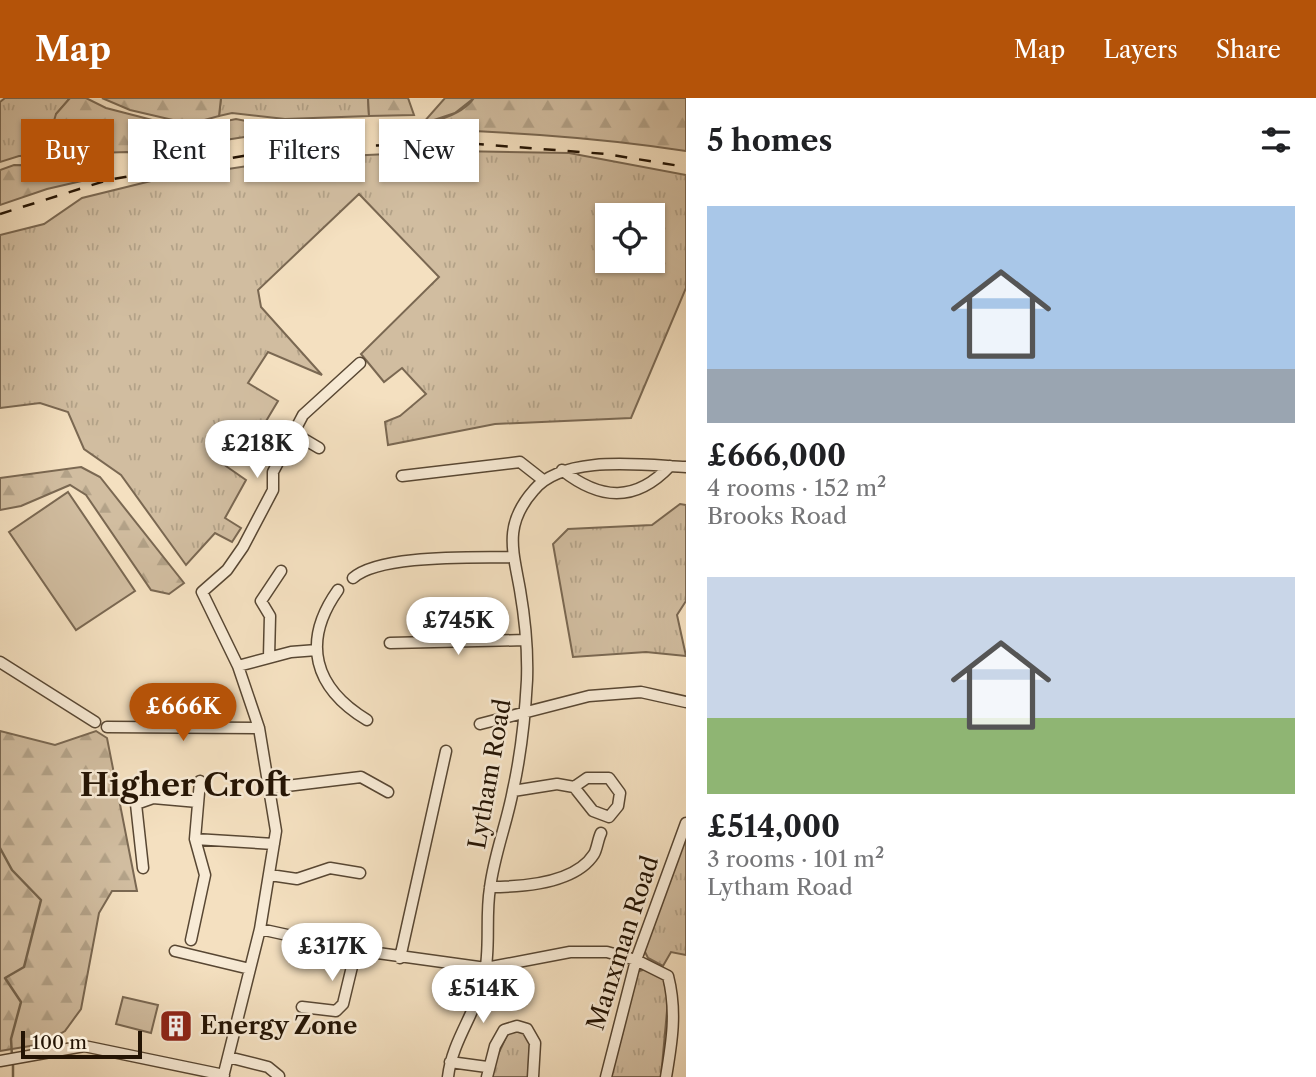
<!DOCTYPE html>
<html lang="en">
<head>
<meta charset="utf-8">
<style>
	body { margin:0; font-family:"Libre Caslon Text",serif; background:#f6f6f6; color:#202124; height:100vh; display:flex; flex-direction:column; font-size:26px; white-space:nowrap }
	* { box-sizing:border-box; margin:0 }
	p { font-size:23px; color:#757577 }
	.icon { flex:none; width:38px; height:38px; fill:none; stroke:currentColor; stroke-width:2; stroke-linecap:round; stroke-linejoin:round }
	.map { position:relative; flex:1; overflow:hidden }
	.panel { display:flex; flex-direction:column; background:#fff; width:630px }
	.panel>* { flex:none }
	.top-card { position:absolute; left:21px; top:21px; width:560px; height:63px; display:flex; gap:14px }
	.fabs { position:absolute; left:595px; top:105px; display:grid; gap:14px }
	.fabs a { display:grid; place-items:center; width:70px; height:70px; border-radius:0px; background:#fff; box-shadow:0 2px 5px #0004; font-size:35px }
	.scale { position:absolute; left:21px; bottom:18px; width:121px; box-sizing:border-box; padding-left:7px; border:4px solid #241404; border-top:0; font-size:19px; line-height:24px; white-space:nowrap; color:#241404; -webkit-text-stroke:5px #f8ebd6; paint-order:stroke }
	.price { position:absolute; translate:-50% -60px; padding:0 16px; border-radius:24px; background:#fff; color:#222; font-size:23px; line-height:46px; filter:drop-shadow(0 2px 4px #0008) }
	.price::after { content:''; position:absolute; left:50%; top:42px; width:21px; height:16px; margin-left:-10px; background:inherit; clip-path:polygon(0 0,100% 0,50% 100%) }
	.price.selected { background:#b45309; color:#fff }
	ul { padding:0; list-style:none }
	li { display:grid; align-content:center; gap:14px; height:371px; padding:0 21px }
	li span { display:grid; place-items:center; height:217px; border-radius:0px; color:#555 }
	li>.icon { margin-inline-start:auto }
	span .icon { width:126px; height:126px; fill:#fffc; stroke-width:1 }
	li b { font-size:30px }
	h2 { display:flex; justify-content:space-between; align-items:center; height:84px; padding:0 21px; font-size:30px }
	.chip { padding:0 24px; border-radius:0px; background:#fff; box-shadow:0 2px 5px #0004; font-size:24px; line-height:63px }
	.chip.selected { background:#b45309; color:#fff }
	header { display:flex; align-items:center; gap:42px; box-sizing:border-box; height:98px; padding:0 35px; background:#b45309; color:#fff }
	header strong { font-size:33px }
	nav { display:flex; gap:38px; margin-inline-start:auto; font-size:24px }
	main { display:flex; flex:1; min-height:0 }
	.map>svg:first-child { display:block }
	.grass { fill:url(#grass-tufts); stroke:#7a6852; stroke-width:2; fill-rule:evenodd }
	.forest { fill:url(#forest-firs); stroke:#7a6852; stroke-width:2 }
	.garden { fill:#d1bda0; stroke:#7a6852; stroke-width:2 }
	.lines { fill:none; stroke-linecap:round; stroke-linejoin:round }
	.stream { stroke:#76654e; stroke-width:2.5 }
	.minor-casing { stroke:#584733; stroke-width:13 }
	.minor { stroke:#f8ebd6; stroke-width:10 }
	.rail { stroke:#241404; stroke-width:2.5; stroke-dasharray:12 12; stroke-linecap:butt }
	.labels { text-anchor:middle; stroke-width:5; stroke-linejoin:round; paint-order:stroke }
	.street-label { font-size:24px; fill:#241404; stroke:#f8ebd6 }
	.poi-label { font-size:24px; font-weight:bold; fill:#241404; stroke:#f8ebd6; text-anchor:start }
	.district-label { font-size:32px; font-weight:bold; fill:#241404; stroke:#f8ebd6 }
</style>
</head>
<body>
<header>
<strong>Map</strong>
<nav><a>Map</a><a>Layers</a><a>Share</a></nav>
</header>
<main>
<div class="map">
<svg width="686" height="979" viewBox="0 0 686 979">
	<defs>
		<pattern id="grass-tufts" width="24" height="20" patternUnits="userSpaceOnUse" patternTransform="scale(1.75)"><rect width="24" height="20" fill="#d1bda0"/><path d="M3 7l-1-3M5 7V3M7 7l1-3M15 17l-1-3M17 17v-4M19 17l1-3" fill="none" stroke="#b3a288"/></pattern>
		<pattern id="forest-firs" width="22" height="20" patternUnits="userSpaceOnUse" patternTransform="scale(1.75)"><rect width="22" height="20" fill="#d1bda0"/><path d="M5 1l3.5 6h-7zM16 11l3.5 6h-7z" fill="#b3a288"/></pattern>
	</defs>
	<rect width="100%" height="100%" fill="#f4e0c0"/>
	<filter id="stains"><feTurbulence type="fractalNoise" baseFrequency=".00286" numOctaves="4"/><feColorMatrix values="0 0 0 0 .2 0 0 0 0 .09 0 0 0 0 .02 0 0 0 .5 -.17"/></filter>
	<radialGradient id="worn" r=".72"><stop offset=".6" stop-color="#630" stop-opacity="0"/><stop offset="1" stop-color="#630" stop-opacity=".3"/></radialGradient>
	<!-- grass -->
	<path class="grass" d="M5 0H70L56 16 60 36 95 51 96 55 19 58 0 64V4Z
		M221 0H368L369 18 285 21 232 15 219 18Z
		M445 0H474L455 15 422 26Z
		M455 53 569 55 686 77V190L631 320 495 326 388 347 385 324 400 318 426 296 402 270 384 284 361 256 439 179 359 96 258 192 261 209 322 277 268 254 248 285 278 303 256 340 232 326 220 345 223 366 246 382 225 420 241 430 232 444 215 435 186 467 121 377 84 351 68 314 40 305 0 310V137L44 126 82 100 155 82 301 60ZM607 117H653V163H607Z
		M680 406 686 407V503L677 517 686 558 646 554 573 559 553 446 568 431 652 427Z
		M686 736V857L671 854 663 868 648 860 644 852Z
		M646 871 663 879 668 902 661 979H610L636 874Z
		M509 933 524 934 530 945 528 979H491L493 967Z"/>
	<!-- forest -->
	<path class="forest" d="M70 0H86L106 10 187 31 236 21 291 32 147 54 146 60 127 54 96 55 94 51 60 36 53 26 56 16Z
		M102 0H221L219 18 190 26 130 12Z
		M368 0H408L414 17 369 18Z
		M474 0H686V53C588 38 492 33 393 30 419 26 458 23 474 0Z
		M14 67 98 68 103 78 47 91 0 107V72Z
		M81 369 100 379 184 485 169 496 151 492 86 397 70 387 21 408 0 412V380Z
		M0 633 55 647 96 633 107 640 137 793H112L99 815 81 911 65 933 42 946 0 953Z"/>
	<!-- garden -->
	<path class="garden" d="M68 394 135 493 76 532 9 434Z
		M123 899 158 907 151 935 116 926Z"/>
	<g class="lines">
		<!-- stream -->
		<path class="stream" d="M0 750 12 772 41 802 24 869 5 880 21 904 11 941 12 958
			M13 965V979"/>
		<defs>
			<path id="minor" d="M292 334 319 350
				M562 372C601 403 636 404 670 368
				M402 378 520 364 543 382
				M353 480C380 456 474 460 512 459
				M338 492C301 544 314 590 367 622
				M390 545 526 542
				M269 559 270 518 261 503 281 473
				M0 564 95 624
				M238 568 291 554 317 552
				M480 626 589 598 641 594 686 604
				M107 629 259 630
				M200 683 195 741 274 746
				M135 687 136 706 153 700 198 704
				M270 690 361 679 388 694
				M513 693 557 686 574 689 593 713 609 719 618 708 620 695 609 680H587L574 689
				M136 706 143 770
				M270 777 297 781 330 770 360 775
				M490 789C521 789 575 786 594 756 597 751 598 741 601 735
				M260 831 356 852 486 870 570 854H607L636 862 668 878C677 913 672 944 666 979
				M191 842 205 777 195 741
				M175 853 250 871
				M400 860 446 653
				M302 909 336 913 343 906 356 852
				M228 959 268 969 279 978
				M0 963 84 948 224 977
				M450 964 487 969
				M223 979 260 831 276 733 259 630 238 568 202 494 227 472 243 449 273 392V374L303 317 360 265
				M448 979C452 943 476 915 484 880 491 851 485 820 490 790 494 757 507 725 513 692 521 656 525 619 527 582 528 552 525 521 520 492 513 452 503 427 534 392 564 356 643 367 686 369
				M487 979 495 948 504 932 517 928 527 931 535 945 533 979
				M606 979 636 862 686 725"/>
		</defs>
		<!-- minor casing -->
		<use href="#minor" class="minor-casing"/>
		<!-- minor -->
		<use href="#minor" class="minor"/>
		<!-- rail -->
		<path class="rail" d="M0 116 108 82 288 50 464 45 606 56 686 69"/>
	</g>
	<!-- icons -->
	<defs>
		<symbol id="building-square" viewBox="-11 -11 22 22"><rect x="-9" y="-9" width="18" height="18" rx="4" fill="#8f2418" stroke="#f8ebd6"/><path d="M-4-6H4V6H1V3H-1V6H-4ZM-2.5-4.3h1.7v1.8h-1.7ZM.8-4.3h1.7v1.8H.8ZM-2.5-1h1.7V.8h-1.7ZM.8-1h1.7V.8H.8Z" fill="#fff"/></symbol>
	</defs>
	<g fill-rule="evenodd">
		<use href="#building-square" x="157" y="909" width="38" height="38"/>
	</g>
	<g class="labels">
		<!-- street labels -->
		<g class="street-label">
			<text transform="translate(490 676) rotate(-80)" y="8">Lytham Road</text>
			<text transform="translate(623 845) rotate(-72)" y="8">Manxman Road</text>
		</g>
		<!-- poi labels -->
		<g class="poi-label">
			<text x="200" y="936">Energy Zone</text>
		</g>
		<!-- district labels -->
		<g class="district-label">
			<text x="185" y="698">Higher Croft</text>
		</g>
	</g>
	<rect width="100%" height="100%" filter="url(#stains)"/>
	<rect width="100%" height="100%" fill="url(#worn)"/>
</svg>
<div class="fabs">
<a><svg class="icon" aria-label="locate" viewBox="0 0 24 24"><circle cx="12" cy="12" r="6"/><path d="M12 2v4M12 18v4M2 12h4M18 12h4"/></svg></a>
</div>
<div class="scale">100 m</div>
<b class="price" style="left:257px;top:382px">£218K</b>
<b class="price" style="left:458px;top:559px">£745K</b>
<b class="price selected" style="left:183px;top:645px">£666K</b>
<b class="price" style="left:332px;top:885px">£317K</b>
<b class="price" style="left:483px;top:927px">£514K</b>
<div class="top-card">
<a class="chip selected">Buy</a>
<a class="chip">Rent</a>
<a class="chip">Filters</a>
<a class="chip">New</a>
</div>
</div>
<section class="panel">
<h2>5 homes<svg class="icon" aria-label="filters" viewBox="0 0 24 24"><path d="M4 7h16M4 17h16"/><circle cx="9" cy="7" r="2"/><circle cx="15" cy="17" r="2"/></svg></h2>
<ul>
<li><span style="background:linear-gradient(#a9c7e8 75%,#9aa5b1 0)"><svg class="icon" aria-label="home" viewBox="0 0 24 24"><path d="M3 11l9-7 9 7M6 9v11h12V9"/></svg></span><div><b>£666,000</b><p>4 rooms · 152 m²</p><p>Brooks Road</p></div></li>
<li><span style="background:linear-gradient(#c9d6e8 65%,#8fb573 0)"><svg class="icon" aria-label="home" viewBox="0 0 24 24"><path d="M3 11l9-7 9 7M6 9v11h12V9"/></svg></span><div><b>£514,000</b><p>3 rooms · 101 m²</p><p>Lytham Road</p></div></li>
</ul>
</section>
</main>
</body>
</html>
